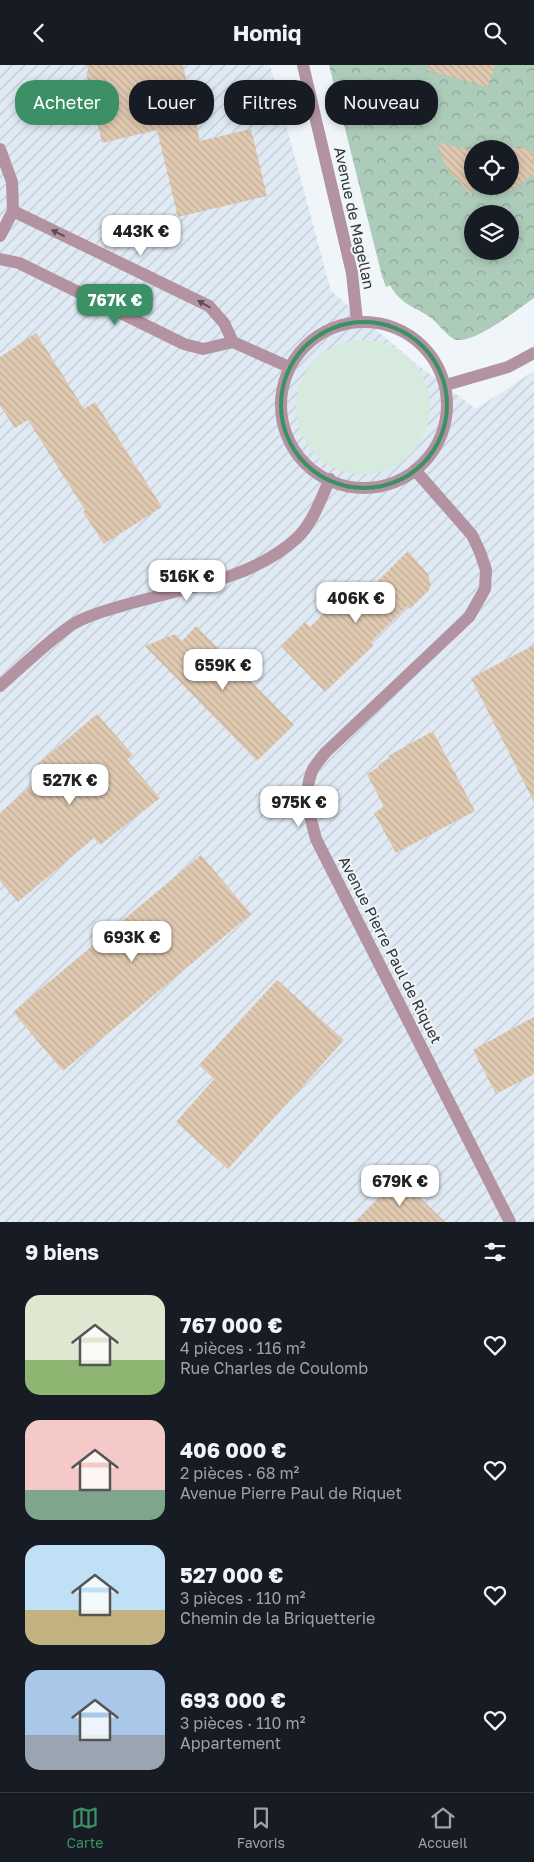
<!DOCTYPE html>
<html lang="fr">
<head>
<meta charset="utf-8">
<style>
	body { margin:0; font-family:"Golos Text",sans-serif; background:#242831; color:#f1f3f6; height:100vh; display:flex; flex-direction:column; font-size:19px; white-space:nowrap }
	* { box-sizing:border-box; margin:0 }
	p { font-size:16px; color:#9ea1a6 }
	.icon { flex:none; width:28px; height:28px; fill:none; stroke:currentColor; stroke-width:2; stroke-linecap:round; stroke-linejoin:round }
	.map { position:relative; height:1157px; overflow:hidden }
	.drawer { display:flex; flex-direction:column; background:#171b24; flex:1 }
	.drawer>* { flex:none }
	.hud { position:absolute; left:15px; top:15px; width:505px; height:45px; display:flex; gap:10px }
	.buttons { position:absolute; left:464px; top:75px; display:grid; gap:10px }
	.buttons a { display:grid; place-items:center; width:55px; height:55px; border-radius:50%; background:#171b24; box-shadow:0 2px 8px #0003; font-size:25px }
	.price { position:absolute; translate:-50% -42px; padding:0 11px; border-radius:10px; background:#fff; color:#222; font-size:16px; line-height:32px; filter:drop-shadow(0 1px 2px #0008) }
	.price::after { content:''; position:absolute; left:50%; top:30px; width:15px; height:11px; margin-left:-8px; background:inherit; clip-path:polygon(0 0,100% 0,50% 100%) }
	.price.current { background:#3b9165; color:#fff }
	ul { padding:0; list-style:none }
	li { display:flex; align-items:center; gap:15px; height:125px; padding:0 25px }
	li span { display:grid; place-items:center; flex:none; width:140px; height:100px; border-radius:15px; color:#555 }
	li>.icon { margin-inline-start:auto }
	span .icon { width:60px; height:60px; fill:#fffc; stroke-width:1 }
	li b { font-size:21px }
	h2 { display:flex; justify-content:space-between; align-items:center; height:60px; padding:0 25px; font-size:21px }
	.chip { padding:0 18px; border-radius:20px; background:#171b24; box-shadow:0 2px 8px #0003; font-size:18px; line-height:45px }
	.chip.current { background:#3b9165; color:#fff }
	header { display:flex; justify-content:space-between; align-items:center; height:65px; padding:0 25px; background:#171b24; font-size:22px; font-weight:700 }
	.menu { display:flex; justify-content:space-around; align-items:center; height:70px; border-top:1px solid #363941; background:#171b24; font-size:14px; color:#9ea1a6 }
	.menu a { display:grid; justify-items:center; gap:2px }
	.menu .current { color:#3b9165 }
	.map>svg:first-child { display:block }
	.industrial { fill:url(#industrial-furrows) }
	.green { fill:#d7eade }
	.forest { fill:url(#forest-crowns); fill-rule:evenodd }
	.building { fill:url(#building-back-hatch) }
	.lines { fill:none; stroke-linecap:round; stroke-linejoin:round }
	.minor { stroke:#b392a1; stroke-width:12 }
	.tertiary { stroke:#b392a1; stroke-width:12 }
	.oneway { fill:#595055 }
	.marked { fill:none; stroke:#3b9165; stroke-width:4; stroke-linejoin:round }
	.labels { text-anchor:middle; stroke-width:4; stroke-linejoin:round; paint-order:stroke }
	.street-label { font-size:15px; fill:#323435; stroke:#f0f5f9 }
</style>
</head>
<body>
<header><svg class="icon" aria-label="back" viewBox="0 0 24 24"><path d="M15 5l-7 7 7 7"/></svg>Homiq<svg class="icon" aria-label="search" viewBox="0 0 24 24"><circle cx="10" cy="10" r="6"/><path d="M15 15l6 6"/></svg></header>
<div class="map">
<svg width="534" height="1157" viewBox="0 0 534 1157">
	<defs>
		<pattern id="industrial-furrows" width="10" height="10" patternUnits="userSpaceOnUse" patternTransform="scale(1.25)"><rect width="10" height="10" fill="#e0eaf4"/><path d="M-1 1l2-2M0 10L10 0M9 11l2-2" fill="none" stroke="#c1c9d2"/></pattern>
		<pattern id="forest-crowns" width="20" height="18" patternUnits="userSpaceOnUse" patternTransform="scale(1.25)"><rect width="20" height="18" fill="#adcbb9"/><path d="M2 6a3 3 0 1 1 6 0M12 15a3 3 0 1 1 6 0" fill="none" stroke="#8da697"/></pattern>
		<pattern id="building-back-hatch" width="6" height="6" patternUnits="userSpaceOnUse" patternTransform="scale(1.25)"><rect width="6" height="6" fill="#e0c9b1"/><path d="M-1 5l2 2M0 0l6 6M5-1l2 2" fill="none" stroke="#c1ad99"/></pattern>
	</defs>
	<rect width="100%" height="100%" fill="#f0f5f9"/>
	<!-- industrial -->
	<path class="industrial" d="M0 0H270L331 226 414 297 476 344 534 306V1157H0Z"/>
	<!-- green -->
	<path class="green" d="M296 342a67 67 0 1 1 134 0a67 67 0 1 1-134 0Z"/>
	<!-- forest -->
	<path class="forest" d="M329 0H534V233C517 245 477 277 457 275 449 274 438 258 431 253 413 240 402 241 390 220L386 222 382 211ZM472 84H510V121H472ZM472 149H510V186H472Z"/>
	<!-- building -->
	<path class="building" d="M87 0H183L200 76 251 64 267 131 178 152 157 65 102 78 86 7 88 6Z
		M428 0H495L488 22 427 5Z
		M437 77 472 86V131L451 108 443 95Z
		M510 82 529 84 533 88 534 102V109L510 126Z
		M36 268 84 344 95 337 162 442 104 479 83 447 85 445 28 355 15 363 0 341V292Z
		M408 486 428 509 431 519 429 525 410 544 407 541 371 577 374 580 325 627 281 581 305 557 310 562 333 539 344 549Z
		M196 561 294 660 257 696 145 581 175 569 182 576Z
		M534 580V737L471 613Z
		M97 649 133 690 127 695 160 733 100 780 94 773 18 837 0 816V748L41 712 33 703Z
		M433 666 475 746 396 788 374 748 384 742 367 709 379 702 378 700 389 693 388 691Z
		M201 790 251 849 63 1006 13 947Z
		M277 915 344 975 228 1104 176 1057 214 1014 199 1000Z
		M534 952V1009L496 1029 473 985Z
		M399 1112 445 1157H355Z"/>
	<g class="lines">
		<!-- minor -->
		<path class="minor" d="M0 84 12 117 13 146 0 171
			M13 146 209 241 224 258 233 277
			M0 194 19 198 184 279 203 284 233 277 289 302
			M415 405 472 470 480 487 486 505 485 524 469 552 325 688C321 693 316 699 313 704 302 728 310 751 316 774L510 1157"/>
		<!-- tertiary -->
		<path class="tertiary" d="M303 0 352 208 357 256
			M281 340a83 83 0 1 1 166 0a83 83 0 1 1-166 0Z
			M446 320 508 302 534 288
			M0 621C19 604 37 587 57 571 63 567 69 561 75 558 89 550 104 546 118 542 178 523 249 517 297 473 313 458 321 433 330 414"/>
	</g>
	<!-- one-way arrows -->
	<defs><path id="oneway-solid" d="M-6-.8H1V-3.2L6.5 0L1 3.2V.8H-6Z" transform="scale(1.25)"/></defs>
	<g class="oneway">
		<use href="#oneway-solid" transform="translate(58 168) rotate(-154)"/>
		<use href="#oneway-solid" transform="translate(204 239) rotate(-150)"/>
	</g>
	<!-- marked area -->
	<path class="marked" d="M281 340a83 83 0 1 1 166 0a83 83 0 1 1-166 0Z"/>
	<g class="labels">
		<!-- street labels -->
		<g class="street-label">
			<text transform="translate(354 153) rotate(78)" y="5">Avenue de Magellan</text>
			<text transform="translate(390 885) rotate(63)" y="5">Avenue Pierre Paul de Riquet</text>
		</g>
	</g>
</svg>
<div class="buttons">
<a><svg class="icon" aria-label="locate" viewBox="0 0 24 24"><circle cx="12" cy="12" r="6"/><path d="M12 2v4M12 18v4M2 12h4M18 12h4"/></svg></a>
<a><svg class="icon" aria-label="layers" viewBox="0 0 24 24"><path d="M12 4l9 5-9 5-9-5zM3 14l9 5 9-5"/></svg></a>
</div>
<b class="price" style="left:141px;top:192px">443K €</b>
<b class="price current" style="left:115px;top:261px">767K €</b>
<b class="price" style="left:187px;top:537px">516K €</b>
<b class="price" style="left:356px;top:559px">406K €</b>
<b class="price" style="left:223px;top:626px">659K €</b>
<b class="price" style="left:70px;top:741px">527K €</b>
<b class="price" style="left:299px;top:763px">975K €</b>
<b class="price" style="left:132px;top:898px">693K €</b>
<b class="price" style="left:400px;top:1142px">679K €</b>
<div class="hud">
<a class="chip current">Acheter</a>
<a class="chip">Louer</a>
<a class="chip">Filtres</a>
<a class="chip">Nouveau</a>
</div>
</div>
<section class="drawer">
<h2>9 biens<svg class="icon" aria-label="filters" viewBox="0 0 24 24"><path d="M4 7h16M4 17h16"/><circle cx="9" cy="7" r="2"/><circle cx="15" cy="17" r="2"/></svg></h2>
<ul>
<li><span style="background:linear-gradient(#dfe7d0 65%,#8fb573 0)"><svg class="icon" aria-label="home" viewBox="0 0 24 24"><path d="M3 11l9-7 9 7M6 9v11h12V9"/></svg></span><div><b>767 000 €</b><p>4 pièces · 116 m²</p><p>Rue Charles de Coulomb</p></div><svg class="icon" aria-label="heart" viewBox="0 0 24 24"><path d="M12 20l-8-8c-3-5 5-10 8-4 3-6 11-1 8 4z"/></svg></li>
<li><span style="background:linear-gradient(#f6c9c9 70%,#7fa58c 0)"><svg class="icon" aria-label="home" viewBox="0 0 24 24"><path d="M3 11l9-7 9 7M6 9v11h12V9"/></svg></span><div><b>406 000 €</b><p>2 pièces · 68 m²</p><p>Avenue Pierre Paul de Riquet</p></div><svg class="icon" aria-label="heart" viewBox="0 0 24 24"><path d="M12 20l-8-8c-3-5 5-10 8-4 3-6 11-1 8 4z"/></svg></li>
<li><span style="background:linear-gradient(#bfe0f5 65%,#c2b280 0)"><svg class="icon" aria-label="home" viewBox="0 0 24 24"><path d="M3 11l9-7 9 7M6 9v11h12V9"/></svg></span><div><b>527 000 €</b><p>3 pièces · 110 m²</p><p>Chemin de la Briquetterie</p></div><svg class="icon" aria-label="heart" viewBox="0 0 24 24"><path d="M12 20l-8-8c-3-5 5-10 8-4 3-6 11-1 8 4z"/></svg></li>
<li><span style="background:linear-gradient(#a9c7e8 65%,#9aa5b1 0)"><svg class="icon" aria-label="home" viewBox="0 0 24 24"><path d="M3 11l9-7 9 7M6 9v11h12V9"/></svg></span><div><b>693 000 €</b><p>3 pièces · 110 m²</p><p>Appartement</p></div><svg class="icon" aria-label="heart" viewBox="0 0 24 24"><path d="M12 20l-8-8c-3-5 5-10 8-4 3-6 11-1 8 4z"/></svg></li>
</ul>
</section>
<nav class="menu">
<a class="current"><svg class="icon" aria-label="map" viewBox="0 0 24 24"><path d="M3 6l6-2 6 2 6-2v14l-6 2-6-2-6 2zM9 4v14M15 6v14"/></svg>Carte</a>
<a><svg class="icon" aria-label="saved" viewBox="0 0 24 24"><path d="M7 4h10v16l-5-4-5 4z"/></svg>Favoris</a>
<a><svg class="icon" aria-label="home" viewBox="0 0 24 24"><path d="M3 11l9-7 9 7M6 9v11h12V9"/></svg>Accueil</a>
</nav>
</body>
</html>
